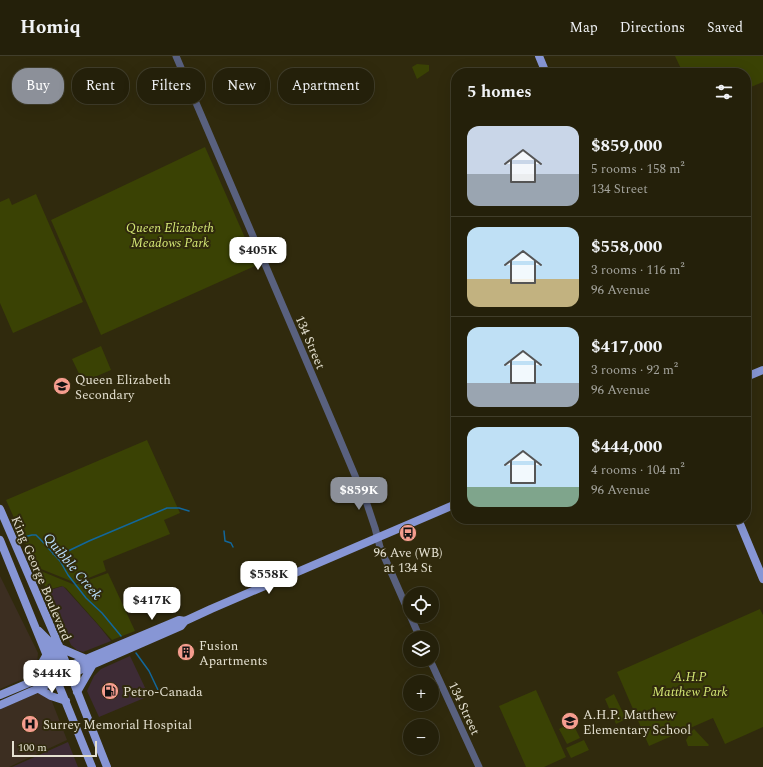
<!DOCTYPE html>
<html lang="en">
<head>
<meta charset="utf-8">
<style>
	body { margin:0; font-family:Spectral,serif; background:#2c2813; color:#f1f3f6; height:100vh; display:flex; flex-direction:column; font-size:15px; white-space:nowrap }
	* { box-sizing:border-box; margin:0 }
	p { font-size:13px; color:#a3a39c }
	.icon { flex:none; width:22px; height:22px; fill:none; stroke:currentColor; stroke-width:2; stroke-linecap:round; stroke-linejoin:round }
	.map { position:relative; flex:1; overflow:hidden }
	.drawer { position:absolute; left:451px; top:12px; width:300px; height:456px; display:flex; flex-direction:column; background:#24200a; border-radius:16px; box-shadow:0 4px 16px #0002,0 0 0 1px #413e2b }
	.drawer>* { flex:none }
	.guide { position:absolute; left:12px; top:12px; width:379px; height:36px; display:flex; gap:8px }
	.fabs { position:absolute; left:403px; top:531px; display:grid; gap:8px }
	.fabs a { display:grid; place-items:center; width:36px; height:36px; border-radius:50%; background:#24200a; box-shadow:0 4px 16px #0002,0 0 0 1px #413e2b; font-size:20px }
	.scale { position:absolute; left:12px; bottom:10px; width:85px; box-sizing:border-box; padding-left:4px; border:2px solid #e4e0d0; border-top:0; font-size:11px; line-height:14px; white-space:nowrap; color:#e4e0d0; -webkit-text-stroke:3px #302a0d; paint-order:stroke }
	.price { position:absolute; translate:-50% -34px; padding:0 9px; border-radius:8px; background:#fff; color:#222; font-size:13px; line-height:26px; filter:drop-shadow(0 1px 2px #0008) }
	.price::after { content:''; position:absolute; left:50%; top:24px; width:12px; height:9px; margin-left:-6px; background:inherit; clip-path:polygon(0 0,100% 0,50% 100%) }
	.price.selected { background:#8c9099; color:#fff }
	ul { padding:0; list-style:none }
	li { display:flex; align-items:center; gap:12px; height:100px; padding:0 16px }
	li+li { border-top:1px solid #413e2b }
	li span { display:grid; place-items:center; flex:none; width:112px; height:80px; border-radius:12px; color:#555 }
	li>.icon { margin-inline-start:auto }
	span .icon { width:48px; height:48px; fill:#fffc; stroke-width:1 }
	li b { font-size:17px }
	h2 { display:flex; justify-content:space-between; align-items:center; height:48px; padding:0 16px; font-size:17px }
	.tag { padding:0 14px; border-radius:16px; background:#24200a; box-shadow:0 4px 16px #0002,0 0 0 1px #413e2b; font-size:14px; line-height:36px }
	.tag.selected { background:#8c9099; color:#fff }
	header { display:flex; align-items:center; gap:24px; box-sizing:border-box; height:56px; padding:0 20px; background:#24200a; border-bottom:1px solid #413e2b }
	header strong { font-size:19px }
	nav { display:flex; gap:22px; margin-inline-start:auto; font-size:14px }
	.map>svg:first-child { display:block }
	.commercial { fill:#3d2b35 }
	.medical { fill:#3c2e21 }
	.green { fill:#3a4204 }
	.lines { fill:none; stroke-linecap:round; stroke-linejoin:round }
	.stream { stroke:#12679b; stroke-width:1.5 }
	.minor { stroke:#59617f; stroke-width:7 }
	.major { stroke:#8796d5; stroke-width:8 }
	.labels { text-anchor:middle; stroke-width:4; stroke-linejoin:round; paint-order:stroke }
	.park-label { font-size:13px; font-style:italic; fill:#d5e876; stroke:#302a0d }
	.street-label { font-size:13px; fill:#e4e0d0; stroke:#302a0d }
	.poi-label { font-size:13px; fill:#e4e0d0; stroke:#302a0d; text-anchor:start }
	.water-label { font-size:14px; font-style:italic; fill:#bce1ff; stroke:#302a0d }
</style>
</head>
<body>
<header>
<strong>Homiq</strong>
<nav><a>Map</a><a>Directions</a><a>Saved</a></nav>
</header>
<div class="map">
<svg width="763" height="711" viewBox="0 0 763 711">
	<rect width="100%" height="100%" fill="#302a0d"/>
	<!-- commercial -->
	<path class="commercial" d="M63 530 99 570 111 585 83 596 77 594 71 589 47 535Z
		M130 600 149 640 99 661 87 635 94 620 101 613Z
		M68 686 78 711H12Z"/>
	<!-- medical -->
	<path class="medical" d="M0 520 38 597 37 608 23 623 0 633Z
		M38 637 51 643 67 684 9 711H0V653Z"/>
	<!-- green -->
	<path class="green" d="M675 0H763V26L746 33V17H683Z
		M417 8 429 9V15L417 23 412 11Z
		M205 91 257 209 101 279 51 164Z
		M36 138 83 246 13 277 0 247V146L9 142 12 149Z
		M101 290 111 314 83 326 72 303Z
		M147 384 180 457 164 464 170 478 103 505 106 515 76 527 36 511 6 444Z
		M36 513 75 529 108 517 135 575 112 584 66 532 62 530 47 534Z
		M760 553 763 559V671L725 688 713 662 649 690 617 616Z
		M536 634 566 701 544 711H526L499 650Z
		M614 638 626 663 616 668 605 643Z
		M572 666 580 682 567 688 559 673Z
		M694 673 709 689 708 690H688L686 684 691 676Z
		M584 684 589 694 571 702 566 692Z"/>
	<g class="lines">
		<!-- stream -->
		<path class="stream" d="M224 475 225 485 231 487 233 491
			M24 481 32 479H36L40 483 60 505 68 519 86 542 102 557 121 580
			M53 498 59 499 66 496 89 485 167 452H179L189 455
			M136 597 149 615 158 634"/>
		<!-- minor -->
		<path class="minor" d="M176 0 335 372 367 448 375 472 380 491 420 582
			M430 604 479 711"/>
		<!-- major -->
		<path class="major" d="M539 0 546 17
			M746 321 763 314
			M0 453 60 592 107 711
			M738 463 763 523
			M0 484 92 711
			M39 575 48 584 62 617
			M60 592 86 603
			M35 624 39 612 47 598
			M39 633 51 640 66 645
			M77 636 92 610
			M0 639 179 564 185 565
			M0 649 181 570 185 565 211 553 456 448"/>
	</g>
	<!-- icons -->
	<defs>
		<symbol id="school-disc" viewBox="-11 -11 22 22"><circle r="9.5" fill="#f59d8e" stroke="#302a0d"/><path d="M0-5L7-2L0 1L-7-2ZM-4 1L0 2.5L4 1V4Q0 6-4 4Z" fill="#111"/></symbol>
		<symbol id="bus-disc" viewBox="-11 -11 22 22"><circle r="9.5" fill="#f59d8e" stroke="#302a0d"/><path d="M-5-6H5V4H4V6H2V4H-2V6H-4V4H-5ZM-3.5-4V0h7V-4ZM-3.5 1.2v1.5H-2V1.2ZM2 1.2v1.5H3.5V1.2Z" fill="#111"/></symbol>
		<symbol id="building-disc" viewBox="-11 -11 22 22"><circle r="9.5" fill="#f59d8e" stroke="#302a0d"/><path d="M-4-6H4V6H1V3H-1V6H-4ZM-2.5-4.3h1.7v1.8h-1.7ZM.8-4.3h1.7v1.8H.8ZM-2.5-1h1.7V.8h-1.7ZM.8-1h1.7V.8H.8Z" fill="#111"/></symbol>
		<symbol id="fuel-disc" viewBox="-11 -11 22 22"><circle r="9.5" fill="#f59d8e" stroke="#302a0d"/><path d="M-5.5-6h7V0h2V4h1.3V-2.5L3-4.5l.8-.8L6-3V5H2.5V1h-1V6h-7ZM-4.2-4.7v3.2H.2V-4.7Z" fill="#111"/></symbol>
		<symbol id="hospital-disc" viewBox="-11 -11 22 22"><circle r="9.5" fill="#f59d8e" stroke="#302a0d"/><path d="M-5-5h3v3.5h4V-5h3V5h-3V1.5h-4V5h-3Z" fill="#111"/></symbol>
	</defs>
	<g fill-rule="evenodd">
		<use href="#school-disc" x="52" y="320" width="20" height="20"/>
		<use href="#bus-disc" x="398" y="467" width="20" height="20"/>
		<use href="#building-disc" x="176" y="586" width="20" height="20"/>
		<use href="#fuel-disc" x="100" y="625" width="20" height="20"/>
		<use href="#school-disc" x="560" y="655" width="20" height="20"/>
		<use href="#hospital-disc" x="20" y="658" width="20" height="20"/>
	</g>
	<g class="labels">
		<!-- park labels -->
		<g class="park-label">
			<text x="170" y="176">Queen Elizabeth<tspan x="170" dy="15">Meadows Park</tspan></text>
			<text x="690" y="625">A.H.P<tspan x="690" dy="15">Matthew Park</tspan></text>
		</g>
		<!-- street labels -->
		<g class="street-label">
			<text transform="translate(311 286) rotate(67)" y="5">134 Street</text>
			<text transform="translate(42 522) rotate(67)" y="5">King George Boulevard</text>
			<text transform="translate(465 652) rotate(65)" y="5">134 Street</text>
		</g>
		<!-- poi labels -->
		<g class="poi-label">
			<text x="75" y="328">Queen Elizabeth<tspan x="75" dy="15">Secondary</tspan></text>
			<text x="408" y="501" text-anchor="middle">96 Ave (WB)<tspan x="408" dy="15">at 134 St</tspan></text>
			<text x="199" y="594">Fusion<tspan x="199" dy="15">Apartments</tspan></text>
			<text x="123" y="640">Petro-Canada</text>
			<text x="583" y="663">A.H.P. Matthew<tspan x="583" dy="15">Elementary School</tspan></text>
			<text x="43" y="673">Surrey Memorial Hospital</text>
		</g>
		<!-- water labels -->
		<g class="water-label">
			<text transform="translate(73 510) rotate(50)" y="5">Quibble Creek</text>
		</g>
	</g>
</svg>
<div class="fabs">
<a><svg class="icon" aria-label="locate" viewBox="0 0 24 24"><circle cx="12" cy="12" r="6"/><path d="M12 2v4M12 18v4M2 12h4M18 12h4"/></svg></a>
<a><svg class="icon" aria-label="layers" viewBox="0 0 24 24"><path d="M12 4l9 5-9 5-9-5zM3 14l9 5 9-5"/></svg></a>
<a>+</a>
<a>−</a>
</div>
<div class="scale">100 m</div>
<b class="price" style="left:258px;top:215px">$405K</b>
<b class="price selected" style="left:359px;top:455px">$859K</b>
<b class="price" style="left:269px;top:539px">$558K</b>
<b class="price" style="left:152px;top:565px">$417K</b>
<b class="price" style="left:52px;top:638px">$444K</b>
<div class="guide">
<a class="tag selected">Buy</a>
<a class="tag">Rent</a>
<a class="tag">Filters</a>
<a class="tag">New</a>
<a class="tag">Apartment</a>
</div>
<section class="drawer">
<h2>5 homes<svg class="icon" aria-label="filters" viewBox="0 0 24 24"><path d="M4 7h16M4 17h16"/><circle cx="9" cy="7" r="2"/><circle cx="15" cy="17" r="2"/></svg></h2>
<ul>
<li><span style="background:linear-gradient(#c9d6e8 60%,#9aa5b1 0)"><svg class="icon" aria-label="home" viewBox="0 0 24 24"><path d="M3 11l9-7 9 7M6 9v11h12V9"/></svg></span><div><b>$859,000</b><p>5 rooms · 158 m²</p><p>134 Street</p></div></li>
<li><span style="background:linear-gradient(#bfe0f5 65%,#c2b280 0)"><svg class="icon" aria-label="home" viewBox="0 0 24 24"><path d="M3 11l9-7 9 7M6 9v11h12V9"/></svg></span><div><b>$558,000</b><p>3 rooms · 116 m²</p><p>96 Avenue</p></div></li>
<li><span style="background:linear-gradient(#bfe0f5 70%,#9aa5b1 0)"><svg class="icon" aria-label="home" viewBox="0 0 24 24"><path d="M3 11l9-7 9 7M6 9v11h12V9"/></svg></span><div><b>$417,000</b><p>3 rooms · 92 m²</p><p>96 Avenue</p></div></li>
<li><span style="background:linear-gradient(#bfe0f5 75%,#7fa58c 0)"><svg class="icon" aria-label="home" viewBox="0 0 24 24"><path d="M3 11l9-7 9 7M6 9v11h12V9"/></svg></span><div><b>$444,000</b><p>4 rooms · 104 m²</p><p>96 Avenue</p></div></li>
</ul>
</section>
</div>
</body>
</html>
